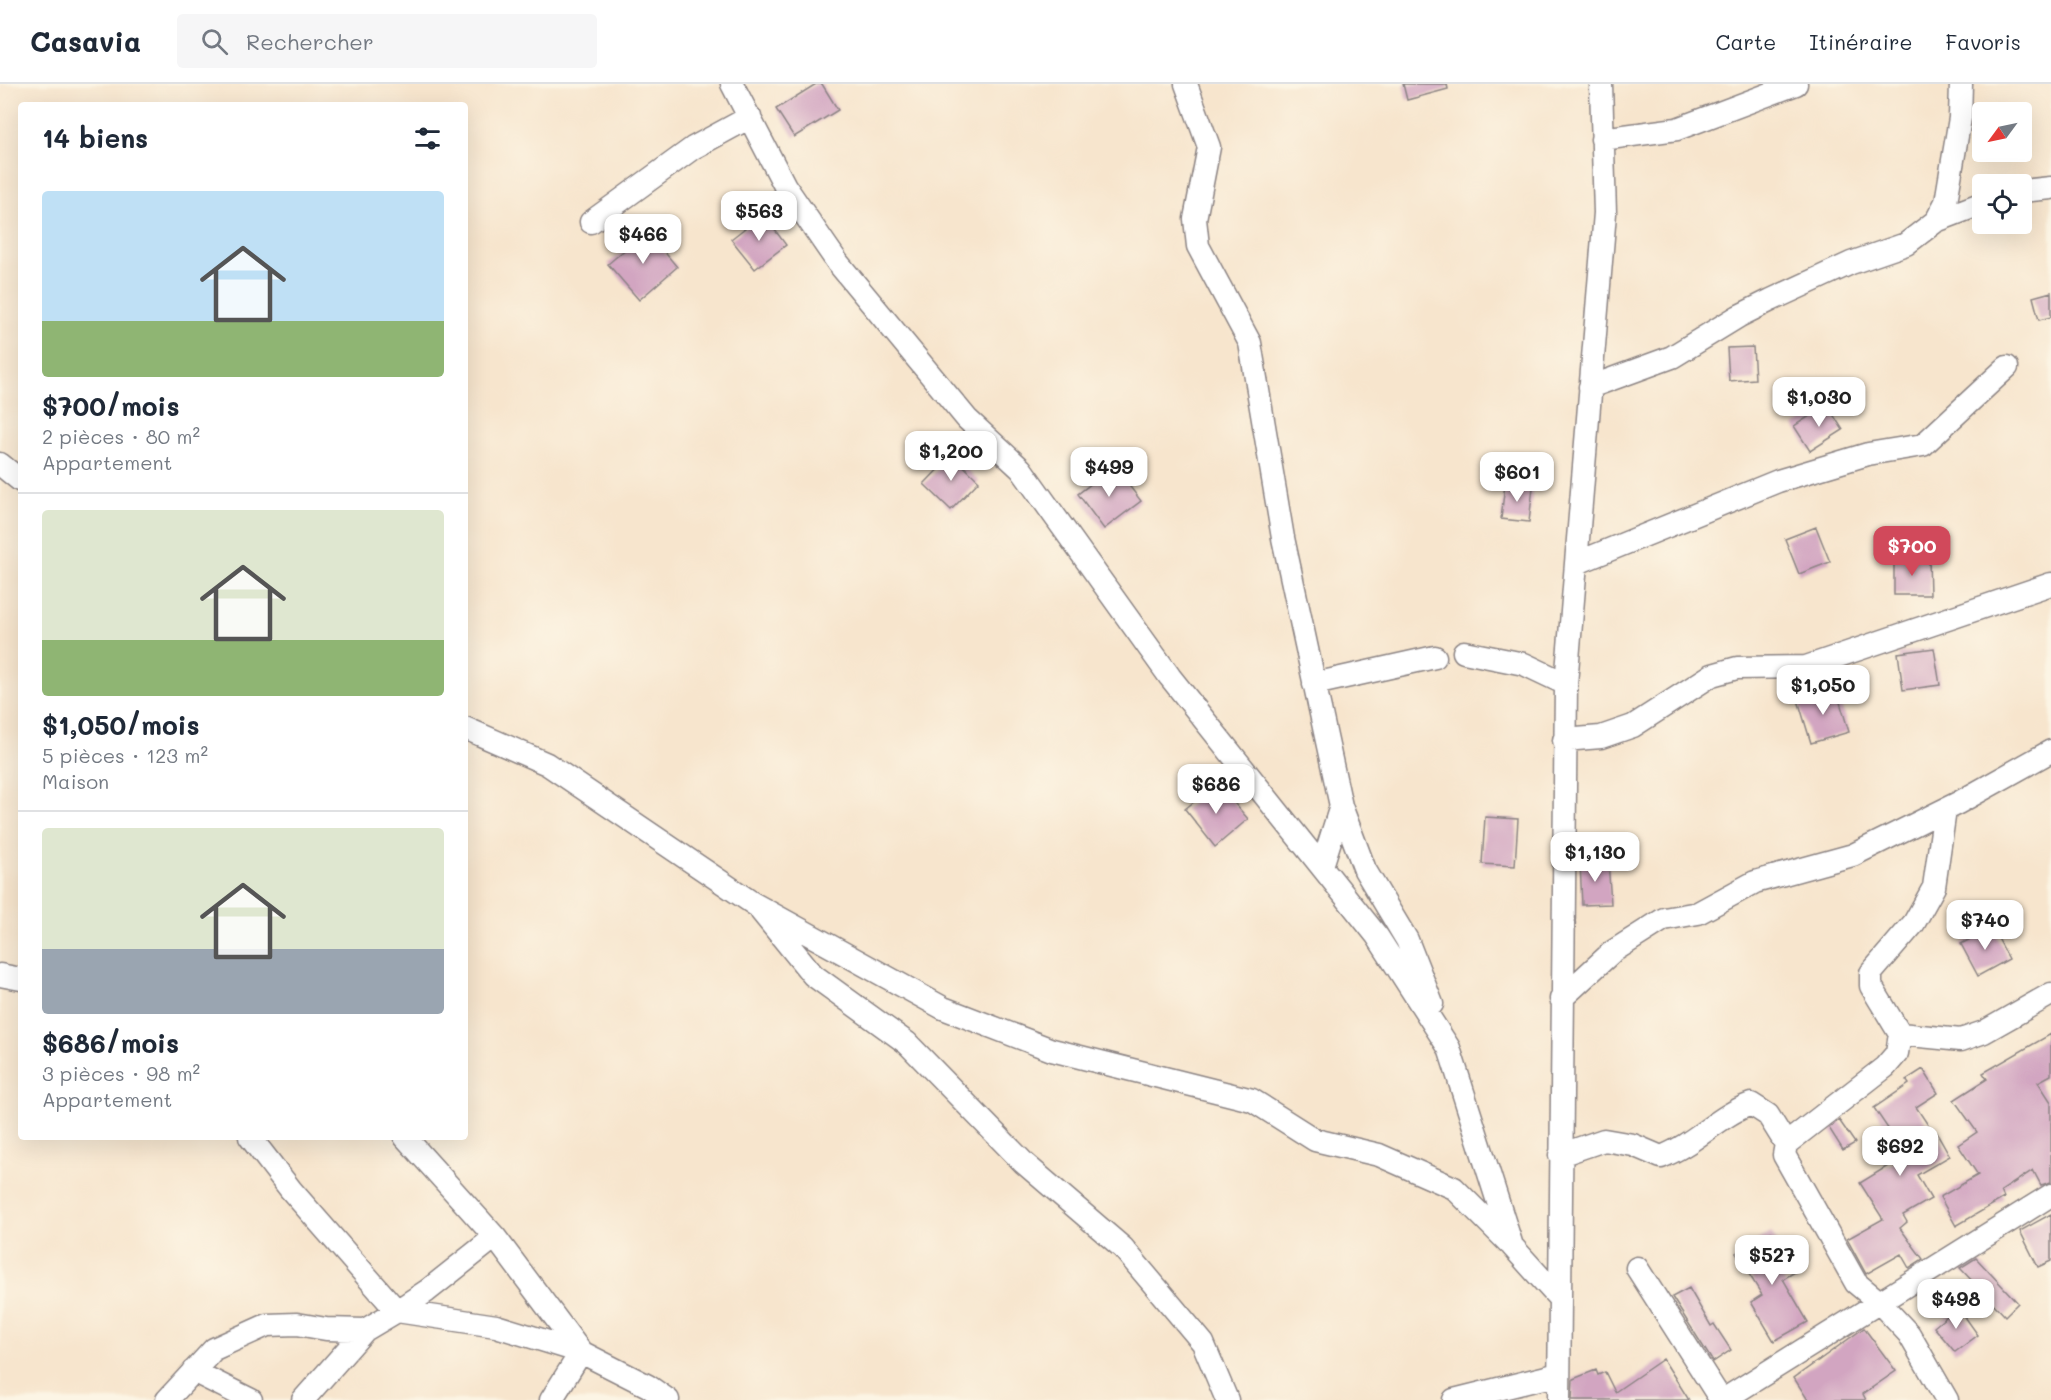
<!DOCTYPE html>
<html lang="fr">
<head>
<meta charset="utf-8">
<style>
	body { margin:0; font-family:Mali,sans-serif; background:#f6f6f7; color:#1f2937; height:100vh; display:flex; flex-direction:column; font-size:22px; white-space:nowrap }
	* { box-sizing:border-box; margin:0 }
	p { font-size:20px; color:#747a83 }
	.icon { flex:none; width:33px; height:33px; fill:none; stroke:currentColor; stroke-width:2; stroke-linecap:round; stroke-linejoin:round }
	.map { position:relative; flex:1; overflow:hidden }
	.drawer { position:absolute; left:18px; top:18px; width:450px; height:1038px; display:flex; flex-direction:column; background:#fff; border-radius:6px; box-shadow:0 6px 24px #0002 }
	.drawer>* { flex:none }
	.needle { width:39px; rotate:237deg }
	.fabs { position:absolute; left:1972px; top:18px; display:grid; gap:12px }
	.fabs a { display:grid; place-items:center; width:60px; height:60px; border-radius:6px; background:#fff; box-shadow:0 6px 24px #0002; font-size:30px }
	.price { position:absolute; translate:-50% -51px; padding:0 14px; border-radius:12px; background:#fff; color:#222; font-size:20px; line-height:39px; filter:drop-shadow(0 2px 3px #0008) }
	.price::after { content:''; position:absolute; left:50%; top:36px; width:18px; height:14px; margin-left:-9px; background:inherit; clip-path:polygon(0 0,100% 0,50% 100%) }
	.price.on { background:#d1495b; color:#fff }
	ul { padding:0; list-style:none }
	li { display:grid; align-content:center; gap:12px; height:318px; padding:0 24px }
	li+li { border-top:2px solid #e0e1e3 }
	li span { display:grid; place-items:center; height:186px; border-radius:6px; color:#555 }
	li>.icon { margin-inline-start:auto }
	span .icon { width:108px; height:108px; fill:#fffc; stroke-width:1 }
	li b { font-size:26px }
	h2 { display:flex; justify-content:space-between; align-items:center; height:72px; padding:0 24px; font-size:26px }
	header { display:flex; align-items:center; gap:36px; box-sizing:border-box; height:84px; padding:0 30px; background:#fff; border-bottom:2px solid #e0e1e3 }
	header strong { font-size:28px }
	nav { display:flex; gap:33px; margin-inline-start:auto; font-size:21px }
	.search { width:420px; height:54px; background:#f6f6f7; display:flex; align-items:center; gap:15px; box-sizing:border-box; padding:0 21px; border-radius:6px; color:#747a83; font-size:22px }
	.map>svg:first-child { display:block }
	.building { fill:#d2a5c1 }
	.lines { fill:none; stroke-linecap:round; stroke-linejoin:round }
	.minor-casing { stroke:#8c8484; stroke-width:25 }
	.minor { stroke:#fff; stroke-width:22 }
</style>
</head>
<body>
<header>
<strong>Casavia</strong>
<div class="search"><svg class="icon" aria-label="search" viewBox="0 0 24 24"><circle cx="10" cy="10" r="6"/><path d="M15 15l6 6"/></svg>Rechercher</div>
<nav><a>Carte</a><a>Itinéraire</a><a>Favoris</a></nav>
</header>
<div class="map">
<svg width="2051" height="1316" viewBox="0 0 2051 1316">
	<rect width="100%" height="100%" fill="#fcf5e5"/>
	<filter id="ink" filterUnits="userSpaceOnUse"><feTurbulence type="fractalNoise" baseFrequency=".0167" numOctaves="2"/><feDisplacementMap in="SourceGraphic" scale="12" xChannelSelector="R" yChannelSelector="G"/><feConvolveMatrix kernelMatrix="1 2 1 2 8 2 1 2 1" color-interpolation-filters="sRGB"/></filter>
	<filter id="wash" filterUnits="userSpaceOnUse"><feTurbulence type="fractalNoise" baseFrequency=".008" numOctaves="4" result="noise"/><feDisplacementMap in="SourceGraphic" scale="24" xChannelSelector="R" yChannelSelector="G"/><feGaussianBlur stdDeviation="1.35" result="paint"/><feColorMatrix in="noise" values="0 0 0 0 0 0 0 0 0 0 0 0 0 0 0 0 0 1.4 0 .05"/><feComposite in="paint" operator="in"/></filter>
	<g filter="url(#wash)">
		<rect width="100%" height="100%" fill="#f7e5cd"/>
		<g id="blocks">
			<!-- building -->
			<path class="building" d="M816 0H822L838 26 794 53 776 25Z
				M1403 0H1447L1448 5 1407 16Z
				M763 130 786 161 755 185 731 155Z
				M647 147 677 183 639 216 608 180Z
				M2051 208V233L2039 236 2033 213Z
				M1753 263 1755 295 1729 297 1727 264Z
				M1827 321 1843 346 1810 367 1794 342Z
				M952 371 979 397 951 426 924 400Z
				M1114 382 1141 417 1104 445 1078 410Z
				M1505 400 1533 403 1529 438 1501 435Z
				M1816 443 1830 478 1799 490 1785 455Z
				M1894 474H1929L1930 511H1894Z
				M1934 564 1940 601 1903 606 1898 569Z
				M1836 605 1849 648 1811 659 1798 616Z
				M1217 699 1248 735 1215 763 1185 725Z
				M1485 733 1518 735 1515 782 1482 780Z
				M1608 777 1611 820 1582 821 1580 778Z
				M1992 843 2009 875 1978 892 1961 860Z
				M2051 950V991L2038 998 2051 1018V1098L2041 1101 2033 1086 2001 1107 2004 1114 1956 1142 1940 1113 1978 1091 1958 1061 1977 1048 1954 1016 1987 995 1983 989Z
				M1923 985 1938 1009 1916 1023 1934 1050 1937 1049 1950 1072 1917 1091 1931 1115 1903 1131 1907 1138 1900 1144 1923 1175 1909 1184 1901 1170 1866 1190 1847 1155 1883 1135 1860 1099 1906 1071 1874 1024 1909 1000 1906 996Z
				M1839 1036 1855 1059 1843 1066 1829 1044Z
				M2051 1130V1177L2038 1183 2020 1147Z
				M1771 1148 1795 1188 1783 1195 1808 1238 1774 1257 1751 1218 1762 1211 1736 1169Z
				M1976 1174 2018 1219 2005 1232 1960 1184Z
				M1689 1204 1711 1242 1714 1240 1731 1266 1713 1278 1672 1213Z
				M1958 1223 1978 1251 1955 1268 1934 1243Z
				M1864 1244 1896 1287 1863 1310 1866 1316H1808L1794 1294Z
				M1663 1275 1689 1316H1572L1573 1295 1596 1286 1598 1291 1605 1288 1615 1308Z"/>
		</g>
	</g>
	<g filter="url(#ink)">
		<use href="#blocks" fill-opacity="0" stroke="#8c8484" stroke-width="1.5"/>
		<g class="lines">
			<defs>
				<path id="minor" d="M732 0 785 102 838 179 967 335 1021 385 1170 593 1377 852 1449 964 1512 1162 1558 1213
					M1186 0 1209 63 1195 135 1198 162 1250 259 1283 454 1341 722 1365 786 1407 856 1432 920
					M1602 55 1677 45 1796 0
					M2022 107 2051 104
					M1936 137 1983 119
					M591 138 693 64 750 33
					M1590 303 1672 273 1739 232 1771 216 1851 179 1906 160 1936 137 1946 118 1960 34 1961 0
					M0 380 21 397
					M1577 479 1778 397 1868 370 1923 361 2007 283
					M1464 568 1524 580 1566 600
					M1314 600 1435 573
					M465 644 547 680 754 820 943 924 1052 966 1252 1016 1315 1056 1379 1071 1454 1104 1509 1159
					M1564 656 1601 653 1633 642 1712 591 1737 584 1806 583 2051 500
					M1945 726 1934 803 1914 839 1871 889V902L1900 950 1897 969 1885 983 1786 1060 1784 1071 1856 1199 1879 1218 1909 1250 1947 1316
					M1322 782 1341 722
					M761 827 813 891 907 959 1024 1079 1123 1164 1203 1259 1227 1316
					M0 891 21 895
					M1561 915 1612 868 1664 835 1698 829 1755 798 1853 771 1958 719 2051 667
					M1900 950 1961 956 1984 948 2051 910
					M250 1053 291 1106 397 1227 427 1207 495 1153
					M405 1053 495 1153 581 1268 551 1316
					M1560 1071 1604 1056 1633 1061 1661 1073C1695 1060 1718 1032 1751 1020L1768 1031 1786 1060
					M1637 1184 1721 1316
					M193 1287 251 1316
					M167 1316 214 1265 267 1241 297 1240 326 1245 365 1246 397 1227 496 1242 581 1268 648 1302 668 1316
					M303 1316 365 1246
					M1454 1316 1559 1290
					M1559 1316 1566 600 1605 129 1601 0
					M1723 1316 2051 1111"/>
			</defs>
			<!-- minor casing -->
			<use href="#minor" class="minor-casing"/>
			<!-- minor -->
			<use href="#minor" class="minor"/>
		</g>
	</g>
</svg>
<div class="fabs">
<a><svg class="needle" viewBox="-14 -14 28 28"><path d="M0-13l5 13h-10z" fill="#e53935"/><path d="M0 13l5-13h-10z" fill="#747a83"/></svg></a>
<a><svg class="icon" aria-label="locate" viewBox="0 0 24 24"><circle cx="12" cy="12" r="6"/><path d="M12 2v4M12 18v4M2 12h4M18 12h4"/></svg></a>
</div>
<b class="price" style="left:759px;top:158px">$563</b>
<b class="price" style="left:643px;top:181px">$466</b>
<b class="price" style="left:1819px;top:344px">$1,030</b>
<b class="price" style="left:951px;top:398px">$1,200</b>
<b class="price" style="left:1109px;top:414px">$499</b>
<b class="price" style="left:1517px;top:419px">$601</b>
<b class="price on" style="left:1912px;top:493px">$700</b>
<b class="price" style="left:1823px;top:632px">$1,050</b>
<b class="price" style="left:1216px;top:731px">$686</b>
<b class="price" style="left:1595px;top:799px">$1,130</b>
<b class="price" style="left:1985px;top:867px">$740</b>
<b class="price" style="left:1900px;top:1093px">$692</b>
<b class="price" style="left:1772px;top:1202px">$527</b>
<b class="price" style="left:1956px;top:1246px">$498</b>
<section class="drawer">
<h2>14 biens<svg class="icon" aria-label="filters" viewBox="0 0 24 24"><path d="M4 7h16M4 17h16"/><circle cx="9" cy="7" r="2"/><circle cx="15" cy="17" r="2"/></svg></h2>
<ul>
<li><span style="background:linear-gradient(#bfe0f5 70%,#8fb573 0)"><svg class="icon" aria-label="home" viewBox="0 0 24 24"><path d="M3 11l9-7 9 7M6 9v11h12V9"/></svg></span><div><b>$700/mois</b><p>2 pièces · 80 m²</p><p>Appartement</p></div></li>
<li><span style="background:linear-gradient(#dfe7d0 70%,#8fb573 0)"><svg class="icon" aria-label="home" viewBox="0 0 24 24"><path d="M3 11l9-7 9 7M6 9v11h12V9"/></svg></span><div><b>$1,050/mois</b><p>5 pièces · 123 m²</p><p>Maison</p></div></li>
<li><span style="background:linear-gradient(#dfe7d0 65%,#9aa5b1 0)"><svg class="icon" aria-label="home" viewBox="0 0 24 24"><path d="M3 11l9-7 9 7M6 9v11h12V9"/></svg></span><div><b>$686/mois</b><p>3 pièces · 98 m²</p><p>Appartement</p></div></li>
</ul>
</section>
</div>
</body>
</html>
